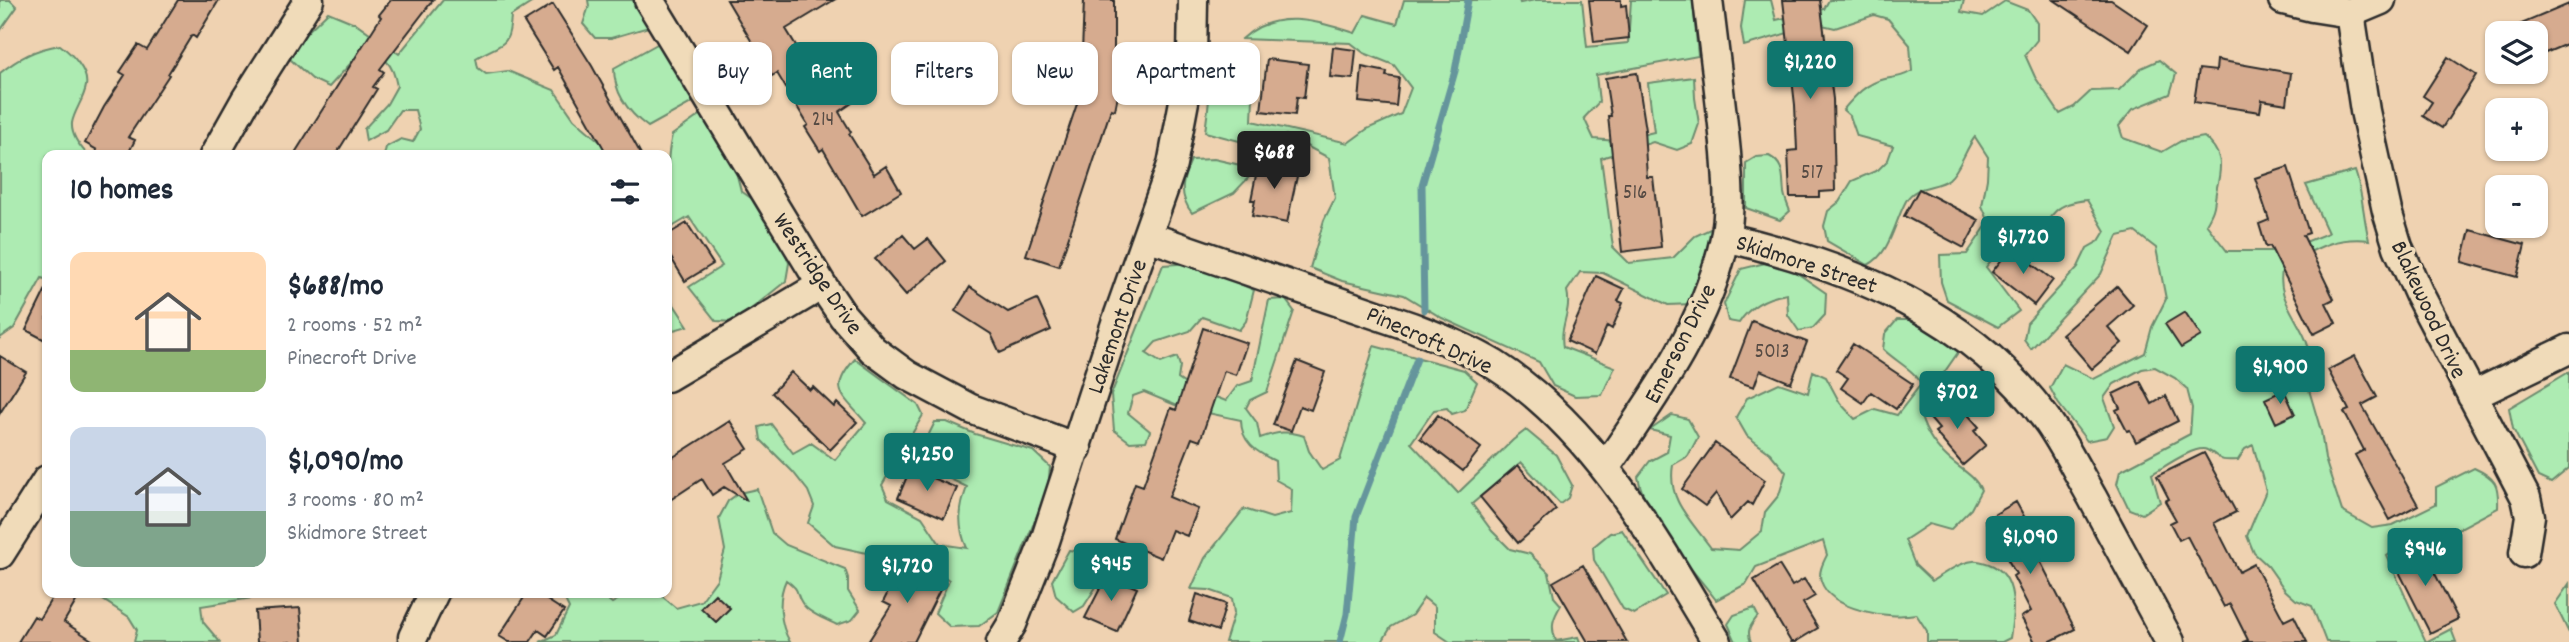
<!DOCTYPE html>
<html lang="en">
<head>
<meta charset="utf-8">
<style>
	body { margin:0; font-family:Dekko,sans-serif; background:#f2f2f3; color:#1f2937; height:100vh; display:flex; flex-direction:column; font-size:26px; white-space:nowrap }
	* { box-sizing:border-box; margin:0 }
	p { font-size:23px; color:#747a83 }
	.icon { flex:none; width:38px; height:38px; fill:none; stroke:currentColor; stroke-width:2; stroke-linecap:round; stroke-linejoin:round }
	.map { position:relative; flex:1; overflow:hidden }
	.sheet { position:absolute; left:42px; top:150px; width:630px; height:448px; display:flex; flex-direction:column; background:#fff; border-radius:14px; box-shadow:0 2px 5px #0004 }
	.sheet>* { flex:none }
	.hud { position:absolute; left:693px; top:42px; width:665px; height:63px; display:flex; gap:14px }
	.tools { position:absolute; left:2485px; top:21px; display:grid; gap:14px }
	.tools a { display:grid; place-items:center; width:63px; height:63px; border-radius:14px; background:#fff; box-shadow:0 2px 5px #0004; font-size:35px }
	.price { position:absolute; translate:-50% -60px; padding:0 16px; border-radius:7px; background:#0f766e; color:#fff; font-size:23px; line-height:46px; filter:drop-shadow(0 2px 4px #0008) }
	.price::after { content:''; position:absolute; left:50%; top:42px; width:21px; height:16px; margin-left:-10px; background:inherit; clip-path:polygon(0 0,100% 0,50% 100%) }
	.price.active { background:#222; color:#fff }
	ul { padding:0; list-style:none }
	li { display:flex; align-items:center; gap:21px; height:175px; padding:0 28px }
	li span { display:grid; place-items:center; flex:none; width:196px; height:140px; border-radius:14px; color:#555 }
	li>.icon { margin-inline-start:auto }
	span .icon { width:84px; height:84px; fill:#fffc; stroke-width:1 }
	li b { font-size:30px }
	h2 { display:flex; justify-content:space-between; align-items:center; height:84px; padding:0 28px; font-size:30px }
	.pill { padding:0 24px; border-radius:14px; background:#fff; box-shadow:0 2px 5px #0004; font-size:24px; line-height:63px }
	.pill.active { background:#0f766e; color:#fff }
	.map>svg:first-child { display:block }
	.green { fill:#adebb2; stroke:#6c8b6e; stroke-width:2 }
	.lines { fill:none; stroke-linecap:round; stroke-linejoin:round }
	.stream { stroke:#65959c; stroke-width:7 }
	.building { fill:#d6ab8f; stroke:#2b2b2b; stroke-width:2 }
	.minor-casing { stroke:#2b2b2b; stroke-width:33 }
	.minor { stroke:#f0dbb9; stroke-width:28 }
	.labels { text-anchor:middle; stroke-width:7; stroke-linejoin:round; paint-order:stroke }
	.number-label { font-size:21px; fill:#564b44 }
	.street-label { font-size:24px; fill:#2b2b2b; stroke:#f0dbb9 }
</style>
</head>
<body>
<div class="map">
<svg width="2569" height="642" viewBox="0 0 2569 642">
	<rect width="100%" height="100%" fill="#efd2b1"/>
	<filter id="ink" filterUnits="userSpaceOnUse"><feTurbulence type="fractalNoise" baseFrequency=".0143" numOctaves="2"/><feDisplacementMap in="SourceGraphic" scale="14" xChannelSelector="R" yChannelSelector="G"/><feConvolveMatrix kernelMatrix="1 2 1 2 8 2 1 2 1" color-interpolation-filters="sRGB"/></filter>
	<g filter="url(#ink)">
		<!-- green -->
		<path class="green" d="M0 0H10L17 7 0 31Z
			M443 0H536L511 16C509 50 502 42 476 58L478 68 486 74 508 71 554 90 574 119 599 141 620 135V142L598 156H384L386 147 401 139 413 142 420 129 415 110H400L386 130 366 141 364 129 387 104 397 86C392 61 387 59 363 50L329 87 312 79 290 59 304 35 328 12 357 24 399 54Z
			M588 0H634L649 27 611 38H595L583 24 589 6Z
			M1404 0H1519L1520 3 1535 0H1582L1587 47 1628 43 1631 0H1693L1698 56 1596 75 1599 102 1584 118 1594 139 1616 141 1654 132 1648 83 1694 77 1695 98 1699 124 1692 144 1677 150 1653 142 1601 158 1613 247 1629 263 1673 258 1695 236 1710 229 1716 231 1692 304 1668 305 1603 273 1580 272 1567 291C1572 312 1559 325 1563 347L1615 367 1602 395 1575 396 1553 386 1539 362 1442 318 1404 295 1342 281 1310 268 1324 220 1335 198 1329 158 1286 135 1258 146 1205 132 1212 77 1236 81 1253 98 1252 121 1348 143 1367 129 1401 114 1411 88 1394 65 1364 53 1351 43 1242 39C1275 8 1316 21 1355 33L1365 15 1397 24Z
			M1745 0H1771L1776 20 1824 9 1829 0H1964L1961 12 1983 16 2005 1 2028 10 2037 23V40L2025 55 2035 77 2060 114 2074 107 2091 91 2119 90 2141 68 2159 60 2176 74 2170 94 2133 109 2119 126 2123 138 2162 152 2181 141 2204 137C2223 152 2222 166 2217 187 2213 206 2217 205 2206 224L2227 251H2283L2328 233 2306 185 2355 171C2363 193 2363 217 2369 240 2333 236 2314 250 2283 266 2275 295 2295 314 2306 340 2310 350 2312 363 2314 374L2307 383 2321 431 2325 459 2342 511 2372 528 2393 525 2436 504V487L2474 468C2496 478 2499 484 2498 508L2432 543 2420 535 2387 556 2426 642 2451 629 2456 642H2326L2312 606 2296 600 2285 590 2268 566 2254 553 2247 536 2266 491 2253 445 2245 449 2238 460C2214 461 2225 459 2207 450 2196 444 2163 468 2152 474L2160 502 2142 514 2129 509 2117 484 2120 471 2190 434 2192 408 2187 389 2175 378 2155 367 2142 369 2114 384 2104 398 2114 426 2107 437 2087 441 2058 403 2050 388 2063 364 2094 379 2145 353 2152 327 2166 299 2156 248 2135 232 2118 236 2101 274 2031 349 2024 339 2027 323 2078 267 2087 248 2099 241 2105 231 2087 200C2054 203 2050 215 2037 243 2014 242 1999 248 1986 267L2019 311 1998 327 1947 300 1941 282 1940 255 1967 254 1989 222 1982 206 1987 179 1988 157 1975 137C1966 148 1960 170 1949 179 1936 189 1916 184 1906 201 1894 223 1891 253 1868 265L1827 241 1824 226 1828 211 1839 202 1852 181 1878 170 1888 160 1893 146 1857 136 1850 116 1843 110C1855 96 1866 83 1885 79 1896 77 1902 77 1912 71L1910 45 1888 19 1874 15 1835 28 1818 24 1744 46 1741 28Z
			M659 43 695 101 648 127C629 113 614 93 614 68Z
			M60 45C71 53 89 71 86 86 84 99 74 111 72 123 71 135 79 145 86 153L85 156H47V280L42 278 14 328 0 338V73C19 58 35 49 60 45Z
			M703 113 732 156 741 191 758 203 781 240 789 263 786 281 735 322 716 321 689 287 722 266 689 217 667 230V196L671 194C667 172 667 157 672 135Z
			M1769 156C1786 165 1782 178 1784 193 1785 199 1788 206 1790 211L1780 220 1746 208V163L1756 157Z
			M1214 159 1249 167 1253 173 1234 193 1192 213C1178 195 1182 179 1191 160Z
			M1192 263 1254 290 1246 321 1239 330 1202 317 1190 331 1156 342 1146 353 1161 363 1177 357 1180 366 1178 379 1190 387 1226 401 1237 386 1252 381 1269 300 1285 299 1294 311 1267 392 1250 400 1246 408 1257 423 1260 438C1277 432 1288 430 1304 436L1309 451 1322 470 1340 460 1374 346 1464 370 1477 382 1465 410 1452 414 1447 408 1434 410 1411 443 1458 493 1513 440 1526 430 1556 455 1572 485 1568 498 1560 504 1521 462 1472 504 1492 531 1510 549 1530 554 1549 573 1554 597 1561 605C1553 618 1550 626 1556 641L1578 637 1580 642H1450L1435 632V607L1424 598 1412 615 1391 627 1382 642H1225L1234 613 1232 598 1209 590 1191 589 1205 558 1244 509 1272 518 1291 513 1292 489 1276 480 1275 461C1256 452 1241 442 1241 420L1180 407 1144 392 1133 396 1128 413 1150 431 1146 441 1130 442 1114 430 1111 395 1163 265Z
			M1765 263 1794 271 1826 293 1825 315 1813 328 1799 331 1788 315 1787 294C1767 297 1750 305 1739 323L1728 321 1724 304 1741 269Z
			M667 294 688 326 667 332Z
			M1897 320H1911L1959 351 1919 409C1923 428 1932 443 1946 456 1958 468 1975 475 1981 490L1971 509 1950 530 1929 524 1905 540 1915 565 1932 581C1945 573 1958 563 1973 561 1978 560 1983 562 1989 564 2019 575 2014 613 2010 638L2002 642H1927V631L1916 614C1889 619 1831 611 1821 581 1818 572 1823 563 1827 555L1823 541 1756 567 1746 584 1716 600C1689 565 1646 520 1638 477L1650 461 1667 452 1670 435 1650 430 1672 415 1688 419 1698 437 1688 456 1673 465C1667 501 1691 520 1711 548L1739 550 1762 531 1765 512 1779 495 1786 472 1770 453 1747 436 1736 417 1747 398 1779 383 1808 393 1813 371 1826 377 1840 403 1855 419 1875 409 1897 415 1921 384C1916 371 1895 361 1883 349L1885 334Z
			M855 359 918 405 923 415 882 485 888 499 922 517 940 544 967 548C957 526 959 509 967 487L915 462 935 422H947L975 434 1033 451 1050 467 1048 488 998 612 979 626 950 627 935 613 949 580 923 561 908 553 885 557 835 546 808 523 814 506 808 491 793 472 761 440 759 427 771 424 793 453 811 443 835 460 866 423C843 395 827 391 855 359Z
			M2569 372V468L2551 483 2538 477 2513 429 2509 408Z
			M757 489 772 533 786 545 845 569 848 578V591L860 610 852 620 837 625C827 620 808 613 802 603 794 591 802 592 786 580 777 599 780 625 790 642H540L556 635 569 608 562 594 564 593H599L612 603 621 598 620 593H663V597L676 608 701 601 717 579 725 550 719 518 728 501 739 493Z
			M1622 530 1666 595 1634 614 1623 609 1594 560 1593 547 1610 533Z
			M1069 550 1092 554 1108 568 1084 606 1074 612 1056 596 1052 581Z
			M2569 584V633L2555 604Z
			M100 593H260L258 597 201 606 203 622 220 642H134L137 630 129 617 97 596Z
			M1754 608 1758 616C1751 625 1746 630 1751 642H1736L1728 624 1734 615Z"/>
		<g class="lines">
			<!-- stream -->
			<path class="stream" d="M1424 310 1422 185 1455 71 1468 0
				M1340 642 1347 614 1356 517 1417 359"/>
		</g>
		<!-- building -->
		<path class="building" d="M178 0H219L196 38 192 35 168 74 169 75 128 137 135 140 127 156H94L97 150 85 143 104 107 125 75 120 72 138 45 147 50Z
			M391 0H433L380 69 384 72 373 87 377 89 335 156H293L381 17 379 15Z
			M727 0H834L786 29 822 88 837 78 852 103 839 112 851 132 849 134 874 174 886 166 901 192 862 216 823 149 820 151 805 127 808 125 777 73 772 76Z
			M1084 0H1114V59L1125 61 1115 110 1111 109 1059 266 1026 255 1082 89 1066 86 1073 51 1082 53Z
			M1589 0H1621V6L1626 5 1629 38 1594 42Z
			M1783 0H1820L1833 99 1835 191 1819 192V197H1790L1788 151 1797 150 1795 105Z
			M2054 0H2111L2148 25 2131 51Z
			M553 4 592 66 642 156H608L558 67 554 70 524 22Z
			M2569 4V43L2536 57V33H2500Z
			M1333 47 1356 50 1353 79 1330 77Z
			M2448 57 2476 75 2442 128 2423 116 2432 102 2423 96Z
			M1267 59 1308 64 1304 98 1297 97 1295 115 1261 111Z
			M2217 60 2291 73 2287 104 2262 100 2260 112 2194 102 2199 69 2216 71Z
			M1362 67 1387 72 1386 76 1399 78 1396 106 1359 102Z
			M1637 73 1646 130H1644L1647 177H1653L1661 247 1622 252 1608 116H1611L1605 78Z
			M1264 160 1299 167 1287 223 1252 216 1255 200H1251L1257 170 1262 172Z
			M2288 167 2309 233 2303 235 2334 299 2326 303 2336 323 2314 334 2270 246 2266 247 2259 224 2269 220 2255 178Z
			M1919 189 1979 220 1964 248 1904 216Z
			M687 223 713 264 685 281 667 251V235Z
			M2470 230 2525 245 2517 277 2462 262Z
			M903 235 915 249 928 239 946 261 906 295 875 259Z
			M2011 248 2053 280 2034 305 1992 272Z
			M1596 276 1624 289 1618 301 1623 303 1612 329 1607 326 1595 354 1567 341Z
			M2117 286 2133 305 2108 327 2122 343 2092 369 2062 334Z
			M47 287V341L26 330Z
			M970 287 1008 312 1037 299 1051 330 1000 353 991 334 955 311Z
			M2185 312 2201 336 2181 348 2165 324Z
			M1752 321 1807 342 1791 383 1760 370 1754 387 1730 379Z
			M1203 328 1247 343 1236 375 1224 371 1200 441 1192 438 1169 497 1198 509 1187 536 1172 530 1161 558 1115 539 1135 483 1143 486 1171 408 1176 410Z
			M1853 344 1913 384 1896 409 1871 392 1863 403 1841 388 1848 378 1836 370Z
			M0 356 26 372 0 413Z
			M2355 356 2377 397 2362 405 2418 505 2390 520 2355 455 2364 450 2344 412 2349 410 2328 370Z
			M1297 361 1325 372 1311 410 1300 406 1291 431 1273 425Z
			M791 372 810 390 813 387 834 407 837 403 857 422 830 450 772 393Z
			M2140 381 2152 404 2166 396 2178 421 2136 442 2130 430 2127 431 2116 410 2120 408 2113 394Z
			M2284 390 2295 414 2276 423 2265 399Z
			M1946 399 1957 412 1962 408 1979 427 1974 431 1986 445 1963 465 1935 432 1939 429 1927 415Z
			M1438 415 1481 448 1463 471 1420 438Z
			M730 421 748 449 725 463 747 501 724 487 712 495 702 479 667 502V461Z
			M1715 443 1765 480 1752 505 1748 502 1730 520 1716 493 1705 506 1682 489Z
			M2204 453 2236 512 2214 523 2239 572 2254 564 2284 621 2294 616 2307 642H2243L2248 640 2230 604 2224 607 2187 536 2179 540 2170 523 2176 520 2165 501 2169 499 2157 476Z
			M1518 465 1556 510 1518 543 1480 497Z
			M910 469 957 488 944 518 898 498Z
			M2016 502 2040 545 2034 549 2075 629 2049 642H2035L2021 617 2031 611 2013 576 2016 574 1985 520Z
			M2420 544 2458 619 2430 633 2392 558Z
			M904 561 944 582 914 642H868L891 606 883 602Z
			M1583 565 1627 642H1588L1553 582Z
			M1779 565 1792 586 1804 579 1815 596 1803 603 1818 628 1795 642H1791L1754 580Z
			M1107 575 1137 588 1117 632 1085 618Z
			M55 593H81L64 622 95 642H18L34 616 39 619Z
			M527 593H536L564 611 547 636 538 630 530 642H509L499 636Z
			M715 594 730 608 716 622 701 608Z
			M1197 594 1226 604 1218 631 1189 621Z
			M300 608 303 642H257L255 611Z"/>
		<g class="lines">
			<defs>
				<path id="minor" d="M649 0 822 285 843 316 873 350 907 375 971 409 1077 448
					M2283 0 2312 7 2350 13 2381 0
					M2350 13 2365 111 2387 211 2398 247 2419 294 2526 498 2530 516 2524 553
					M214 156 245 101 309 0
					M1147 236 1412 327C1440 338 1469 349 1495 365 1595 429 1657 542 1717 642
					M1725 237C1851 267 1972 314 2049 423 2065 446 2078 473 2092 497 2118 545 2144 594 2170 642
					M667 377 822 285
					M2472 396 2569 349
					M1605 468C1654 397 1707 324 1725 238 1731 211 1728 181 1726 153 1721 102 1714 51 1708 0
					M0 554 47 480
					M413 637 434 593
					M1001 642 1012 624 1045 541 1116 323 1172 165 1192 59 1193 0"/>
			</defs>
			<!-- minor casing -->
			<use href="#minor" class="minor-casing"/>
			<!-- minor -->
			<use href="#minor" class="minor"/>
		</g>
	</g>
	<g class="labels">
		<!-- number labels -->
		<g class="number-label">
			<text x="823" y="125">214</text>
			<text x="1812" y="178">517</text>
			<text x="1635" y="198">516</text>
			<text x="1772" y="357">5013</text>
		</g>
		<!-- street labels -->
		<g class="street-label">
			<text transform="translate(1807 263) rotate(18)" y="8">Skidmore Street</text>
			<text transform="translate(819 273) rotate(56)" y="8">Westridge Drive</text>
			<text transform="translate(2430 309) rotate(65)" y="8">Blakewood Drive</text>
			<text transform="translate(1116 326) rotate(-71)" y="8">Lakemont Drive</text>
			<text transform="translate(1430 339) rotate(24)" y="8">Pinecroft Drive</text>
			<text transform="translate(1679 343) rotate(-63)" y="8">Emerson Drive</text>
		</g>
	</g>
</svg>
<div class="tools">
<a><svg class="icon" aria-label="layers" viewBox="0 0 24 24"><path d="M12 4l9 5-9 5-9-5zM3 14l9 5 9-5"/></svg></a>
<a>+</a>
<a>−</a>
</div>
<b class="price" style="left:1810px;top:101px">$1,220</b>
<b class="price active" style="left:1274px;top:191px">$688</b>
<b class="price" style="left:2023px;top:276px">$1,720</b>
<b class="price" style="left:2280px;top:406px">$1,900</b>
<b class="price" style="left:1957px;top:431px">$702</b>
<b class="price" style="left:927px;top:493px">$1,250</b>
<b class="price" style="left:2030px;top:576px">$1,090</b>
<b class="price" style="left:2425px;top:588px">$946</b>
<b class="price" style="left:1111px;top:603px">$945</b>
<b class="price" style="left:907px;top:605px">$1,720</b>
<div class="hud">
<a class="pill">Buy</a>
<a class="pill active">Rent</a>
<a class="pill">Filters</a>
<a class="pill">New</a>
<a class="pill">Apartment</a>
</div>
<section class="sheet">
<h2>10 homes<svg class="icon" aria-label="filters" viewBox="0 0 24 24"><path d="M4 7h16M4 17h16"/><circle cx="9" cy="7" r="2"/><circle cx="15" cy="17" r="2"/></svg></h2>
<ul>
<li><span style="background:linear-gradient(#ffd9b3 70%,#8fb573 0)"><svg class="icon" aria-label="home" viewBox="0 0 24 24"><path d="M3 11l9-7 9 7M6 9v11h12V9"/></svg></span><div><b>$688/mo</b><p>2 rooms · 52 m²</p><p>Pinecroft Drive</p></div></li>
<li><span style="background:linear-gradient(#c9d6e8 60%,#7fa58c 0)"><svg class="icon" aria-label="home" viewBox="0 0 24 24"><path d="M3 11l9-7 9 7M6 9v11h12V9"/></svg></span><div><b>$1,090/mo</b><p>3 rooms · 80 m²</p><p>Skidmore Street</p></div></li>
</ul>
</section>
</div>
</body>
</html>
